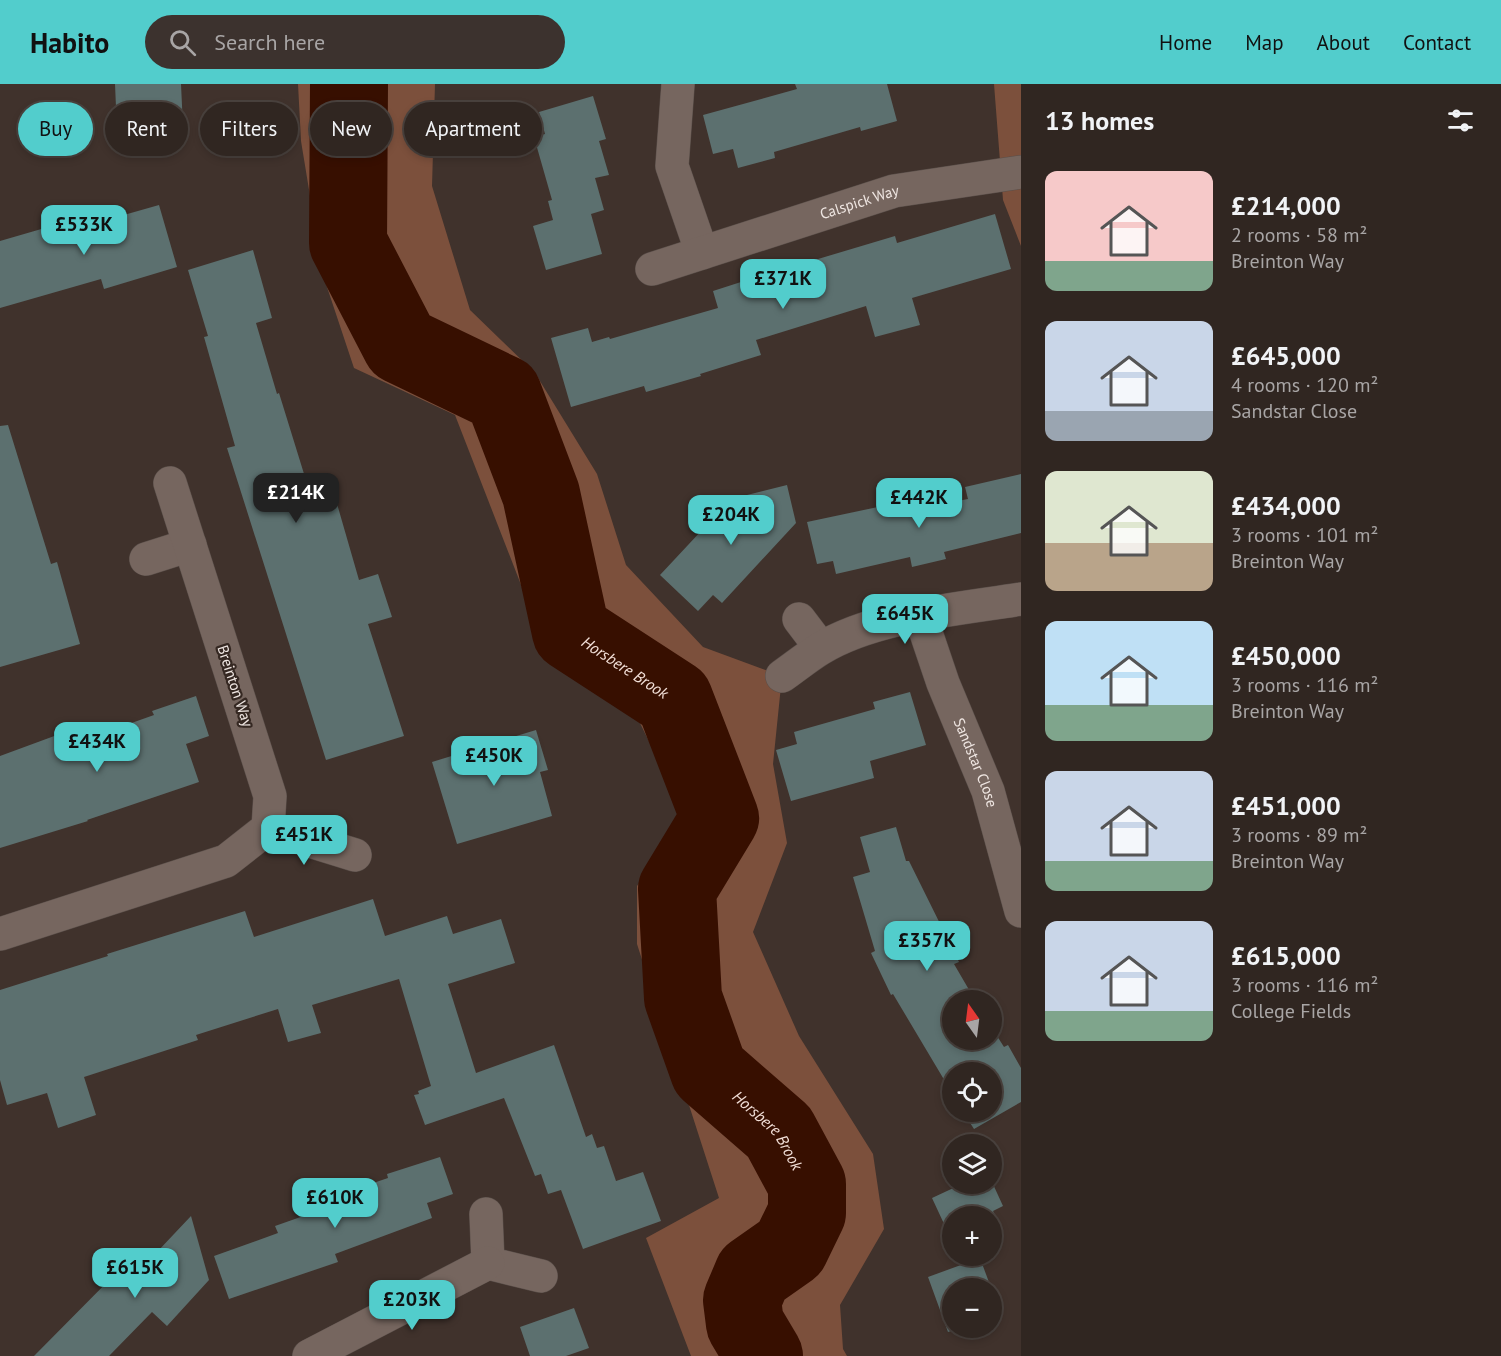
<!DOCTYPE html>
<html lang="en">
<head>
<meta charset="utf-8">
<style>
	body { margin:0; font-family:"PT Sans",sans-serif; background:#3c322e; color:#f1f3f6; height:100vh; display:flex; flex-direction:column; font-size:22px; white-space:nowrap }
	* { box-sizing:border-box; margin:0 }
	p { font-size:20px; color:#a8a5a5 }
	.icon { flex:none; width:33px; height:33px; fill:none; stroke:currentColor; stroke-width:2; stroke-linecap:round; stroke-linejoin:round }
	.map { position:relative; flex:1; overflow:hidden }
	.details { display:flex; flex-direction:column; background:#302621; width:480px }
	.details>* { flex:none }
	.top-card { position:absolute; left:18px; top:18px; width:570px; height:54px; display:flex; gap:12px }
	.needle { width:39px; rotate:346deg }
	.buttons { position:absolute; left:942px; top:906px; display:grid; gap:12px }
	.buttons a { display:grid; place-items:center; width:60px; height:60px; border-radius:50%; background:#302621; box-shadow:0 3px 9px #0003,0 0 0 2px #4b433f; font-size:30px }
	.price { position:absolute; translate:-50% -51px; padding:0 14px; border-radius:12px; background:#52cdcc; color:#111; font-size:20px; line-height:39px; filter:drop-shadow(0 2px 3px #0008) }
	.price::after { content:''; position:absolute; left:50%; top:36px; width:18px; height:14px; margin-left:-9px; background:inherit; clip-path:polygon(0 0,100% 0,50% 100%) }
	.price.current { background:#222; color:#fff }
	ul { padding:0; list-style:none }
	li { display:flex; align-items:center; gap:18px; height:150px; padding:0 24px }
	li span { display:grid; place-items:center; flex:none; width:168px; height:120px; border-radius:12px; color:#555 }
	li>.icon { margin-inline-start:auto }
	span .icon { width:72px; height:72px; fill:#fffc; stroke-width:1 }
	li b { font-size:26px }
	h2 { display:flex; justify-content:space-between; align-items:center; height:72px; padding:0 24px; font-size:26px }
	.tag { padding:0 21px; border-radius:27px; background:#302621; box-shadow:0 3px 9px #0003,0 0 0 2px #4b433f; font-size:21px; line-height:54px }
	.tag.current { background:#52cdcc; color:#111 }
	header { display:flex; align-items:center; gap:36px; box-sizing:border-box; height:84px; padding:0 30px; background:#52cdcc; color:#111 }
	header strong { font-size:28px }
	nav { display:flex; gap:33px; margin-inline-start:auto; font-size:21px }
	.search { width:420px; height:54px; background:#3c322e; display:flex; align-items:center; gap:15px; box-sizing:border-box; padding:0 21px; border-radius:33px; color:#a8a5a5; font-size:22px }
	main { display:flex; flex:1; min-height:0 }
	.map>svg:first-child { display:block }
	.green { fill:#7c503c }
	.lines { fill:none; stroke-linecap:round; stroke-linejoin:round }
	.river { stroke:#370f00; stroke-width:78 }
	.building { fill:#5c706f }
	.street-casing { stroke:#5a4f4a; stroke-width:34 }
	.street { stroke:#76665f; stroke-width:33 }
	.labels { text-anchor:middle; stroke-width:4.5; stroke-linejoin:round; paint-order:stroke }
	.street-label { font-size:15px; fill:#efe6e2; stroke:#352822 }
	.water-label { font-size:16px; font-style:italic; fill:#f2dfd7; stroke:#352822 }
</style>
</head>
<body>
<header>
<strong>Habito</strong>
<div class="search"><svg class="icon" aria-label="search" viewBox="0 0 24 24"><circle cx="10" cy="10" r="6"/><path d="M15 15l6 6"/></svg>Search here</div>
<nav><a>Home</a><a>Map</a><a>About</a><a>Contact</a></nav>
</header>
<main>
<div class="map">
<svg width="1021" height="1272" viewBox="0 0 1021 1272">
	<rect width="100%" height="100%" fill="#40322c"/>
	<!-- green -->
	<path class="green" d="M298 0H435L432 102 470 226 535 289 597 390 626 481 703 563 782 592 773 680 787 759 753 848 799 952 873 1070 884 1145 840 1221 843 1265 847 1272H691L646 1154 719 1114 637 860V802L687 734 636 631 551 578 455 331 354 284 323 191 301 57Z
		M994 0H1021V162L1003 116Z"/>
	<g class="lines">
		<!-- river -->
		<path class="river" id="s1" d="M349 0 348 159 401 261 503 310 541 410 571 548 674 615 720 734 677 805 683 914 709 987 779 1048 807 1100V1129L790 1164 753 1190 742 1216 745 1240 764 1272"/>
	</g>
	<!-- building -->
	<path class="building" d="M115 0H181L183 43 117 47Z
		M795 0H887L897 37 861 47 860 43 774 68 775 74 738 84 733 65 713 70 703 31 797 5Z
		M593 12 606 55 599 57 609 91 595 94 604 126 591 130 602 170 546 186 533 142 553 136 548 117 552 116 534 53 545 50 539 28Z
		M159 121 177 183 104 205 101 195 0 224V157L62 139 64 148Z
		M995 130 1011 185 912 214 920 241 875 253 866 222 756 256 761 271 700 290 701 292 646 308 644 302 571 323 551 254 588 244 592 258 609 253 610 255 718 224 713 207 741 198 895 152 897 159Z
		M253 166 272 234 256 239 277 310 279 309 309 406 331 399 359 496 378 490 392 533 368 540 404 652 326 676 227 364 235 362 204 253 208 252 188 186Z
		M8 341 51 480 57 478 80 560 0 583V342Z
		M1021 390V449L944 468 946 475 912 483 910 473 836 490 833 477 817 480 807 438 892 420 894 429 968 415 965 403Z
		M787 401 796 439 722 519 713 511 698 527 660 491 731 415Z
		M910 608 926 661 870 677 874 694 791 717 776 666 797 660 794 648 875 625 873 618Z
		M196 612 209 652 186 660 199 698 87 736 88 737 0 764V672L57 651 68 661 95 652 154 631 152 627Z
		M536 646 548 686 540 688 552 732 457 760 432 678Z
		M896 743 906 777H909L959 878 954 880 975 916H952V956H992V944L1004 963 1008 961 1021 984V1018L974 1045 963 1028H992V988H952V1009L893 910 891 911 871 869 875 867 853 793 870 788 860 753Z
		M373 815 385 852 447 832 453 850 501 835 515 879 448 900 476 989 554 961 586 1053 592 1050 597 1064 604 1062 616 1097 643 1088 661 1137 583 1165 561 1106 548 1110 541 1090 535 1092 504 1014 425 1041 414 1011 419 1010 418 1007 431 1002 399 895 312 921 321 949 288 958 278 925 196 951 198 956 84 993 96 1031 58 1044 47 1009 7 1021 0 996V906L108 872 107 870 245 827 254 853Z
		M440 1073 453 1110 427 1119 432 1134 335 1170 338 1178 229 1215 214 1172 278 1149 275 1142 329 1123 326 1115 388 1094 387 1090Z
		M992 1098 1003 1122 993 1127 1000 1141 992 1146V1132H952V1157L932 1114 962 1100Z
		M191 1132 209 1196 167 1242 152 1228 109 1272H34L129 1176 140 1186Z
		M980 1174 1000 1228 992 1232V1204H952V1244H960L948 1248 928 1193Z
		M574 1224 589 1264 566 1272H530L520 1243Z"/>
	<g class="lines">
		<defs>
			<g id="street">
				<path d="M678 0 672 82 702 169"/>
				<path id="s2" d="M652 185 894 107 1021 88"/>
				<path d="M146 475 190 461"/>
				<path id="s3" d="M920 531 943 599 988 707 1021 827"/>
				<path d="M799 535 821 564"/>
				<path d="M782 592C795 583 807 573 820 565 873 532 959 525 1021 515"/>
				<path d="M268 744 355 771"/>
				<path d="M0 850 226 777 268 744 270 712 170 399"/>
				<path d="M486 1130 488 1179 541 1192"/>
				<path d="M309 1272 488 1179"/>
			</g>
		</defs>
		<!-- street casing -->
		<use href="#street" class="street-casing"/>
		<!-- street -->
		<use href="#street" class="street"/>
	</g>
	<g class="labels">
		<!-- street labels -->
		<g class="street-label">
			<text dy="5" stroke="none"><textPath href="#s2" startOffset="218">Calspick Way</textPath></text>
			<text transform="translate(235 602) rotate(72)" y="5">Breinton Way</text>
			<text dy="5" stroke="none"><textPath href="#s3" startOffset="158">Sandstar Close</textPath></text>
		</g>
		<!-- water labels -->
		<g class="water-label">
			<text dy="6" stroke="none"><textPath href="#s1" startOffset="700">Horsbere Brook</textPath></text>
			<text dy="6" stroke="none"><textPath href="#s1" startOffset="1240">Horsbere Brook</textPath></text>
		</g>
	</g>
</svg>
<div class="buttons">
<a><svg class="needle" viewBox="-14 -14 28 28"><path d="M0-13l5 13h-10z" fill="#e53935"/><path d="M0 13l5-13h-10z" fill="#a8a5a5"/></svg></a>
<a><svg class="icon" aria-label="locate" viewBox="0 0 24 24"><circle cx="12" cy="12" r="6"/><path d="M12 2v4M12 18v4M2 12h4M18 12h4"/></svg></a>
<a><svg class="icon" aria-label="layers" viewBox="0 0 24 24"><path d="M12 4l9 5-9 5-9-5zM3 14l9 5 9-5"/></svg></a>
<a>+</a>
<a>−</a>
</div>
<b class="price" style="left:84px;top:172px">£533K</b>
<b class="price" style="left:783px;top:226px">£371K</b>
<b class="price current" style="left:296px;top:440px">£214K</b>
<b class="price" style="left:919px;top:445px">£442K</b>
<b class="price" style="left:731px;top:462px">£204K</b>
<b class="price" style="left:905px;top:561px">£645K</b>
<b class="price" style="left:97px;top:689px">£434K</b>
<b class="price" style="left:494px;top:703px">£450K</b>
<b class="price" style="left:304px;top:782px">£451K</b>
<b class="price" style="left:927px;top:888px">£357K</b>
<b class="price" style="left:335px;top:1145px">£610K</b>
<b class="price" style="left:135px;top:1215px">£615K</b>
<b class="price" style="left:412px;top:1247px">£203K</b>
<div class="top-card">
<a class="tag current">Buy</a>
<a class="tag">Rent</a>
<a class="tag">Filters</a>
<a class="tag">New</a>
<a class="tag">Apartment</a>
</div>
</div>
<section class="details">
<h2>13 homes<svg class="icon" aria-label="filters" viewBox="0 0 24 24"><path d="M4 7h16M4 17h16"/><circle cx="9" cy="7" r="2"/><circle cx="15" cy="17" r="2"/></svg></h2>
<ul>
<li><span style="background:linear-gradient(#f6c9c9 75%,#7fa58c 0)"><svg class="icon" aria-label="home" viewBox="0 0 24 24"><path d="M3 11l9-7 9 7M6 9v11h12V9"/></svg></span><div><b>£214,000</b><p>2 rooms · 58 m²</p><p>Breinton Way</p></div></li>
<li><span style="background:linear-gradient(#c9d6e8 75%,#9aa5b1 0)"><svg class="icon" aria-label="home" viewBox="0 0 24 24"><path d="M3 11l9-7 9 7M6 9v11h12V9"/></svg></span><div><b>£645,000</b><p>4 rooms · 120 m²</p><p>Sandstar Close</p></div></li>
<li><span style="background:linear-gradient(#dfe7d0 60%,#b9a48a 0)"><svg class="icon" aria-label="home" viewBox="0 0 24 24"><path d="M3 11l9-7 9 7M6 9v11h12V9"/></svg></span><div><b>£434,000</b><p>3 rooms · 101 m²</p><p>Breinton Way</p></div></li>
<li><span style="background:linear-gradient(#bfe0f5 70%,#7fa58c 0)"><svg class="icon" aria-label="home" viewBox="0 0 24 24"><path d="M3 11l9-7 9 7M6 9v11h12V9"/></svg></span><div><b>£450,000</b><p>3 rooms · 116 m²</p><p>Breinton Way</p></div></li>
<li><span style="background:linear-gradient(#c9d6e8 75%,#7fa58c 0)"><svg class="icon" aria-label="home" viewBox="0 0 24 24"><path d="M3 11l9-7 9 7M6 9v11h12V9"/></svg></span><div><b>£451,000</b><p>3 rooms · 89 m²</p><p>Breinton Way</p></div></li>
<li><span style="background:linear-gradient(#c9d6e8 75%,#7fa58c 0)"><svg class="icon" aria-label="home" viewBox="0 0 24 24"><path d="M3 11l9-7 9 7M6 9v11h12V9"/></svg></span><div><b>£615,000</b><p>3 rooms · 116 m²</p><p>College Fields</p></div></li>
</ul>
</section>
</main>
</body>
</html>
